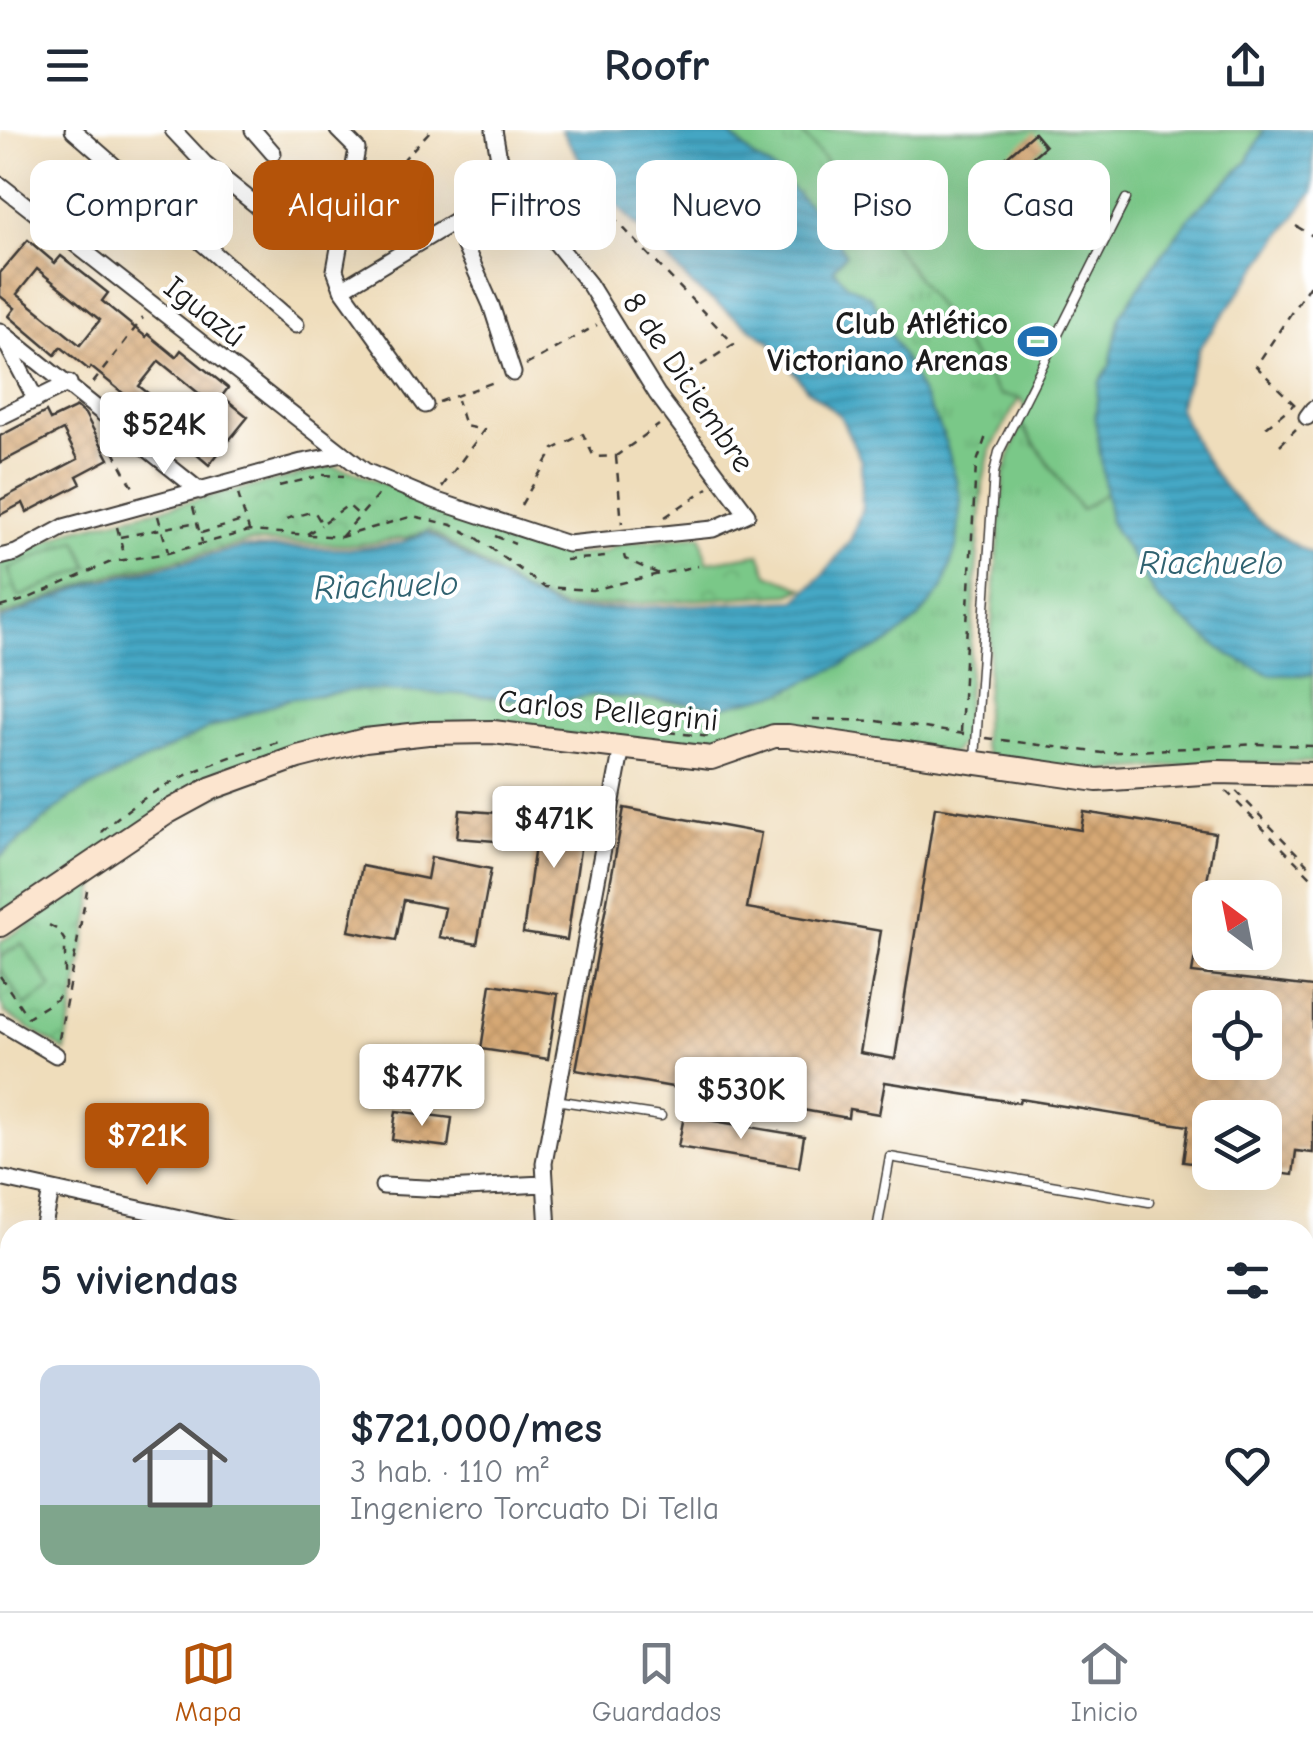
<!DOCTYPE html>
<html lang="es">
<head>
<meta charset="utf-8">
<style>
	body { margin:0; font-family:"Comic Neue",sans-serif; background:#f2f2f3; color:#1f2937; height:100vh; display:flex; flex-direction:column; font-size:38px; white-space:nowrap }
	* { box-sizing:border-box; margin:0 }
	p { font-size:32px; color:#747a83 }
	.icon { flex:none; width:55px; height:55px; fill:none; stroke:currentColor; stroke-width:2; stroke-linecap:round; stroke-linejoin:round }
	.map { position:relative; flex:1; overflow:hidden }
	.sheet { position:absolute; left:0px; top:1090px; width:1315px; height:392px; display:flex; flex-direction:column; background:#fff; border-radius:30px 30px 0 0; box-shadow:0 10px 40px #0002 }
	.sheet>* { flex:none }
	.hud { position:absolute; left:30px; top:30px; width:1255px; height:90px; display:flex; gap:20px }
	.needle { width:65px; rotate:328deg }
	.fabs { position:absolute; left:1192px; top:750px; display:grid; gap:20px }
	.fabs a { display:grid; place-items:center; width:90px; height:90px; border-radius:20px; background:#fff; box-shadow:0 10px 40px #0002; font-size:50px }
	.price { position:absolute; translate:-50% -85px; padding:0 22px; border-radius:10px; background:#fff; color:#222; font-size:32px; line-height:65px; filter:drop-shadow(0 2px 5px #0008) }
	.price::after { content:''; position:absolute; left:50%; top:60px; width:30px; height:22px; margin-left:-15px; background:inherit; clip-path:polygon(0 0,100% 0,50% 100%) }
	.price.current { background:#b45309; color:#fff }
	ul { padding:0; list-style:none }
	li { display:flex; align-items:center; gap:30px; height:250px; padding:0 40px }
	li span { display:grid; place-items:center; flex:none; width:280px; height:200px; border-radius:20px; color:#555 }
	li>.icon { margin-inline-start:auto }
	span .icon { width:120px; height:120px; fill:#fffc; stroke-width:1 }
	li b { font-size:42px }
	h2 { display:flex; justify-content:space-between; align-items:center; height:120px; padding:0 40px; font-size:42px }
	.tag { padding:0 35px; border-radius:20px; background:#fff; box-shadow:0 10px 40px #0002; font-size:35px; line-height:90px }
	.tag.current { background:#b45309; color:#fff }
	header { display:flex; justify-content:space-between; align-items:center; height:130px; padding:0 40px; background:#fff; font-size:45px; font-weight:700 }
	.tabs { display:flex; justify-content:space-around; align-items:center; height:140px; border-top:2px solid #e0e1e3; background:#fff; font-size:28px; color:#747a83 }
	.tabs a { display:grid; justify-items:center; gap:5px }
	.tabs .current { color:#b45309 }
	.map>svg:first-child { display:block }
	.grass { fill:url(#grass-tufts); stroke:#4b7252; stroke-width:2.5 }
	.park { fill:url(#park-crowns); stroke:#4b7252; stroke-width:2.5 }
	.pitch { fill:#7ac888; stroke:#4b7252; stroke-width:2.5 }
	.water { fill:url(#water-rules); stroke:#306270; stroke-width:2.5 }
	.building { fill:url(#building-cross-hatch); fill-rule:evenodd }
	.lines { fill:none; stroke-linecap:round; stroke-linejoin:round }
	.lane-casing { stroke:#3c3934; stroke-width:11 }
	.street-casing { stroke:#3c3934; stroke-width:19 }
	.secondary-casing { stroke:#3c3934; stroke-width:26 }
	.path { stroke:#3c3934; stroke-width:2.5; stroke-dasharray:8 8; stroke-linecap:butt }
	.lane { stroke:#fff; stroke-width:8 }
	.street { stroke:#fff; stroke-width:15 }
	.secondary { stroke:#fce5cf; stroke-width:22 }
	.labels { text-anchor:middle; stroke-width:8; stroke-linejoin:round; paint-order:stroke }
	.street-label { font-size:32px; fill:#1c1c1c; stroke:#fff }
	.poi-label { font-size:32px; font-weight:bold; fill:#1c1c1c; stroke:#fff; text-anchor:end }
	.water-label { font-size:35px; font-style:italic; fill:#306270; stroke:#fff }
</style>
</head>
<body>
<header><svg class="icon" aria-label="menu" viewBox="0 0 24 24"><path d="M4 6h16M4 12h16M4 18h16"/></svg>Roofr<svg class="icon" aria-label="share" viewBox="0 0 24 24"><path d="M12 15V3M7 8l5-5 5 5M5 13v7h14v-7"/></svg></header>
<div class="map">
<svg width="1313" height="1481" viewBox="0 0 1313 1481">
	<defs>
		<pattern id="grass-tufts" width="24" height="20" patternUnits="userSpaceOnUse" patternTransform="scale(2.5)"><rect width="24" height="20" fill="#7ac888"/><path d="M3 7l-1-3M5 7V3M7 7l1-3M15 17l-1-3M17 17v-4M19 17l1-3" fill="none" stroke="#69ab75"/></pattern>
		<pattern id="park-crowns" width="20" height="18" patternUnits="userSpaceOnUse" patternTransform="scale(2.5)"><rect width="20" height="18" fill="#7ac888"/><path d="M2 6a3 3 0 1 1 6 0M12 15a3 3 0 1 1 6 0" fill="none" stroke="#69ab75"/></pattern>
		<pattern id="water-rules" width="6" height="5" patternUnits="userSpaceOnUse" patternTransform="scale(2.5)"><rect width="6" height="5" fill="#45a7c5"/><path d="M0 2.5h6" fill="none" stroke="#39879f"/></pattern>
		<pattern id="building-cross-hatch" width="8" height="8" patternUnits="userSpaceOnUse" patternTransform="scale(2.5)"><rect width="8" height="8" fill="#d6a874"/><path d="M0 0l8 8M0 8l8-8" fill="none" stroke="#b79064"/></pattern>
	</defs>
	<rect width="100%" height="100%" fill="#fff"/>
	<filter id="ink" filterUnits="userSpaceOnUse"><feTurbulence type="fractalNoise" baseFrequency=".01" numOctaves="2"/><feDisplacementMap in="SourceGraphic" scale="20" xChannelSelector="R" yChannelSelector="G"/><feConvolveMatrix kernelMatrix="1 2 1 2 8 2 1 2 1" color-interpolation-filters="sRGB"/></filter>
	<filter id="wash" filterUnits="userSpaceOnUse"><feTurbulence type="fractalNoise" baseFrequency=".0048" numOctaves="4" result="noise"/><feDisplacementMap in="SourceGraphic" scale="40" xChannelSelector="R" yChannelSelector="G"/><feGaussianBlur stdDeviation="2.25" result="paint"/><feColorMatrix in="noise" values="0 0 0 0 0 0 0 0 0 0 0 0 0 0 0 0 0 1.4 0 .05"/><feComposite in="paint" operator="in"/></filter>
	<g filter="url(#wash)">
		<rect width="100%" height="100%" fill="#efddbb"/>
		<!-- grass -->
		<path class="grass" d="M726 0H799L874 87 1020 267 990 321 983 353 964 609 952 624 807 603 721 622 492 598 298 622 0 783V727L70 668 210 598 288 569 355 560 459 564 552 573 593 565 725 576 784 562 834 538 944 306 871 168 848 155 833 139 775 41 754 28Z
			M1021 294 1080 379 1107 362 1110 392 1159 471 1313 545V632L1218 633 1093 642 989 629 982 614 1004 342Z"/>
		<!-- park -->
		<path class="park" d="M333 337 355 342 494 397 504 406 568 426 604 422 618 414 701 405 707 432 760 424 768 444 803 458 790 464 563 478 525 462 429 400 405 408 357 415 249 412 103 447 0 487V433L72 400Z
			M96 745 95 760 65 921 5 883 0 872V812L31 793Z"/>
		<!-- pitch -->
		<path class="pitch" d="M799 0H1264L1246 33 1194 82 1153 136 1120 186 1110 235 1099 253 1095 289 1107 362 1081 380 1021 294 1025 276 1020 268 1000 265 874 87Z
			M77 410 89 437 19 467 8 439Z
			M22 813 52 858 25 876 0 838V828Z
			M210 1473V1472L332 1473 329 1481H209Z"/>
		<!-- water -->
		<path class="water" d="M561 0H726L754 28 775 41 824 91 846 124 833 139 848 155 871 167 944 306 961 368 957 415 943 458 918 489 887 514 784 562 725 576 593 565 552 573 459 564 355 560 288 569 210 598 70 668 0 727V490L96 452 244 417 354 419 401 413 427 402 525 464 563 481 796 470 822 446 851 409 862 378 861 331 840 286 807 259 770 212 695 158 593 50Z
			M1264 0H1313V62L1200 217 1178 276C1208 346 1243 391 1313 424V545H1271L1230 526 1159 471 1110 392 1095 289 1099 253 1110 235 1120 186 1153 136 1194 82 1246 33Z"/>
		<g id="blocks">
			<!-- building -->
			<path class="building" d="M1034 3 1045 16 1014 43 1003 30Z
				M28 110 55 133 61 126 108 163 102 171 146 207 148 204 176 227 181 220 228 258 222 266 248 287 209 335 182 312 175 319 129 281 135 273 91 237 89 240 61 217 55 225 9 186 15 178 0 166V143ZM37 139 100 190 80 215 17 164ZM159 231 223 283 203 307 139 256Z
				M77 277 85 284 109 329 77 346 81 354 27 382 23 373 0 385V370L78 329 63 300 0 333V306L46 282 50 290Z
				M541 672 586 678 567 810 523 803Z
				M935 677 1081 700 1084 682 1215 703 1192 843 1313 857V1023L1296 1021 1293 1045 1265 1042V988H1210V1035L1183 1032 1188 996 1020 969 1019 973 885 952 879 984 849 979 848 988 576 940 624 678 761 703 747 778 881 801 860 923 895 929ZM1210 878H1265V932H1210Z
				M460 680 510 684 508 712 457 708Z
				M431 727 491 739 477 814 439 807 445 778 404 770 396 810 349 801 362 736 427 749Z
				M491 854 558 864 548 929 481 919Z
				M396 981 452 988 448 1017 392 1010Z
				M684 986 804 1006 799 1037 678 1017Z"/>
		</g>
	</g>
	<g filter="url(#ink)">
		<use href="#blocks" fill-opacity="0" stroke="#3c3934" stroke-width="2.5"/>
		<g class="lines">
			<defs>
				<path id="lane" d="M975 629 994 343 999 322 1126 69
					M555 970 661 986
					M877 1100 890 1027 1149 1072"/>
				<path id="street" d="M73 0 296 195
					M173 0 204 33 287 100
					M253 0 273 23
					M338 0 357 19 335 140 342 159 425 275
					M0 55 365 341 434 370 568 414 713 399 747 384 657 264 589 154 511 57 498 23 494 0
					M454 92 491 175 513 243
					M342 159 511 57
					M0 201 200 361
					M2 205 36 270
					M0 287 69 253
					M1307 287 1313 279
					M0 427 16 423 64 397 302 332 343 324
					M0 892 56 925
					M0 1048 234 1100
					M383 1056 446 1059 543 1054
					M43 1100 51 1061
					M548 1100 544 1033 622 617
					M0 1218 10 1219
					M1305 1267 1313 1268
					M0 1372 10 1309
					M980 1472 1034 1481
					M201 1481 202 1472
					M461 1481 463 1472
					M695 1481 696 1472
					M934 1481 936 1472
					M1172 1481 1174 1472"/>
				<path id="secondary" d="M0 795 168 682 212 658 298 627 365 610 428 603 493 602 711 628 774 606H788L1097 650 1217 642 1313 644"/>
			</defs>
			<!-- lane casing -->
			<use href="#lane" class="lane-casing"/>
			<!-- street casing -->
			<use href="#street" class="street-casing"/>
			<!-- secondary casing -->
			<use href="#secondary" class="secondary-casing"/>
			<!-- path -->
			<path class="path" d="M568 40 734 214 671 255
				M391 43 431 0
				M1296 96 1313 106
				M526 235 597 195
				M93 253 143 188
				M439 272 497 251
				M1295 275 1256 236 1313 150
				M1266 297 1293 275
				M106 307 135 361
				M1280 315 1296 299
				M616 327 622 394
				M323 345 344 346
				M279 356 315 347
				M442 357 484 300 465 296 457 270
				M238 364 249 400
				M521 375 554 319 583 304 594 327 616 326 659 295
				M193 377 202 412
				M158 386 168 422
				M665 387 708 358
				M286 389 314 381 322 394 348 375 360 386 380 363
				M117 397 125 428
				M201 403 246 390
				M307 404 321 395
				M495 406 515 414
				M120 407 197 392
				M341 407 359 387
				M624 425 625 429 659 444 698 436
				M565 430 606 427
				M0 477 27 469 111 432 168 423 249 401 341 407 413 386 452 395 477 408 544 457 592 460 659 444
				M813 589 877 591 964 604
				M668 602 710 607
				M961 602 976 335 987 303
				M986 608 1102 623 1256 614 1313 616
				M1226 661 1313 749
				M1236 661 1313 740
				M101 702C151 655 214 630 279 612
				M0 846 27 886
				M26 888 57 869 65 857V811L58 800 43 792
				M59 909 87 760
				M335 1481 337 1472"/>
			<!-- lane -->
			<use href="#lane" class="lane"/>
			<!-- street -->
			<use href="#street" class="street"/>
			<!-- secondary -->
			<use href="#secondary" class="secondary"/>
		</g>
	</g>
	<!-- icons -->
	<defs>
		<symbol id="stadium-bare" viewBox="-9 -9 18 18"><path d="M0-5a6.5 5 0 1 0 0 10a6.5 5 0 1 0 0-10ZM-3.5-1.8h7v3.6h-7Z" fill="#1f6fb2" stroke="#fff" stroke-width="2.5" paint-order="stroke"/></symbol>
	</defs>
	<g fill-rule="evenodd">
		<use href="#stadium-bare" x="1010" y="184" width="55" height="55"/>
	</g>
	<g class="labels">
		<!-- street labels -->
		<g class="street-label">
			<text transform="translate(205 181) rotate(38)" y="11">Iguazú</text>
			<text transform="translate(689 252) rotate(56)" y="11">8 de Diciembre</text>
			<text transform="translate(608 580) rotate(5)" y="11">Carlos Pellegrini</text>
		</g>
		<!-- poi labels -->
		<g class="poi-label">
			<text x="1008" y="204">Club Atlético<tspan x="1008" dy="37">Victoriano Arenas</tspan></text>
		</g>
		<!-- water labels -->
		<g class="water-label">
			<text x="1211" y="444">Riachuelo</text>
			<text transform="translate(386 455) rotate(-2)" y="12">Riachuelo</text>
		</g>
	</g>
</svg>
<div class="fabs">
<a><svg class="needle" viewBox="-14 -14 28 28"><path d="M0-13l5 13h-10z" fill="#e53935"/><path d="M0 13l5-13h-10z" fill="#747a83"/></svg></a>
<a><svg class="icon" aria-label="locate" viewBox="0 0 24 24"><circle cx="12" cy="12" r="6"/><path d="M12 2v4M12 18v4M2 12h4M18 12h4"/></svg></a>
<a><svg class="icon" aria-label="layers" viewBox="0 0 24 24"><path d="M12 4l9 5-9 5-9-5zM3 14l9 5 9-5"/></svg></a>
</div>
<b class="price" style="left:164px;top:347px">$524K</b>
<b class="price" style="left:554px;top:741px">$471K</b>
<b class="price" style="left:422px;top:999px">$477K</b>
<b class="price" style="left:741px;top:1012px">$530K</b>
<b class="price current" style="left:147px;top:1058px">$721K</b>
<div class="hud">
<a class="tag">Comprar</a>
<a class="tag current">Alquilar</a>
<a class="tag">Filtros</a>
<a class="tag">Nuevo</a>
<a class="tag">Piso</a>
<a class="tag">Casa</a>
</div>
<section class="sheet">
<h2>5 viviendas<svg class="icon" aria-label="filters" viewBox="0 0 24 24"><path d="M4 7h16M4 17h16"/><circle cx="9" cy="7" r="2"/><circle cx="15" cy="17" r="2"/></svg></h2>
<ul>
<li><span style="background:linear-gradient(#c9d6e8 70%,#7fa58c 0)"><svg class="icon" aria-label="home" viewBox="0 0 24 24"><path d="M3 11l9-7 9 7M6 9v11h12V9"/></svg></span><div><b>$721,000/mes</b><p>3 hab. · 110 m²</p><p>Ingeniero Torcuato Di Tella</p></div><svg class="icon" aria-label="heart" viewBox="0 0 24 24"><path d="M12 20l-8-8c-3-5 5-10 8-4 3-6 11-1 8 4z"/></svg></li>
</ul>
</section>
</div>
<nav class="tabs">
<a class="current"><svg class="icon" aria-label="map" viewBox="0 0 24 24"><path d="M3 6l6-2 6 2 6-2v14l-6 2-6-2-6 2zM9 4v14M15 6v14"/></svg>Mapa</a>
<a><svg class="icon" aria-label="saved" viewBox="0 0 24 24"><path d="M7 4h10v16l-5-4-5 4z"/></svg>Guardados</a>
<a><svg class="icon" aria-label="home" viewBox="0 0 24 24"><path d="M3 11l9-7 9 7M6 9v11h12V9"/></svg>Inicio</a>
</nav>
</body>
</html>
